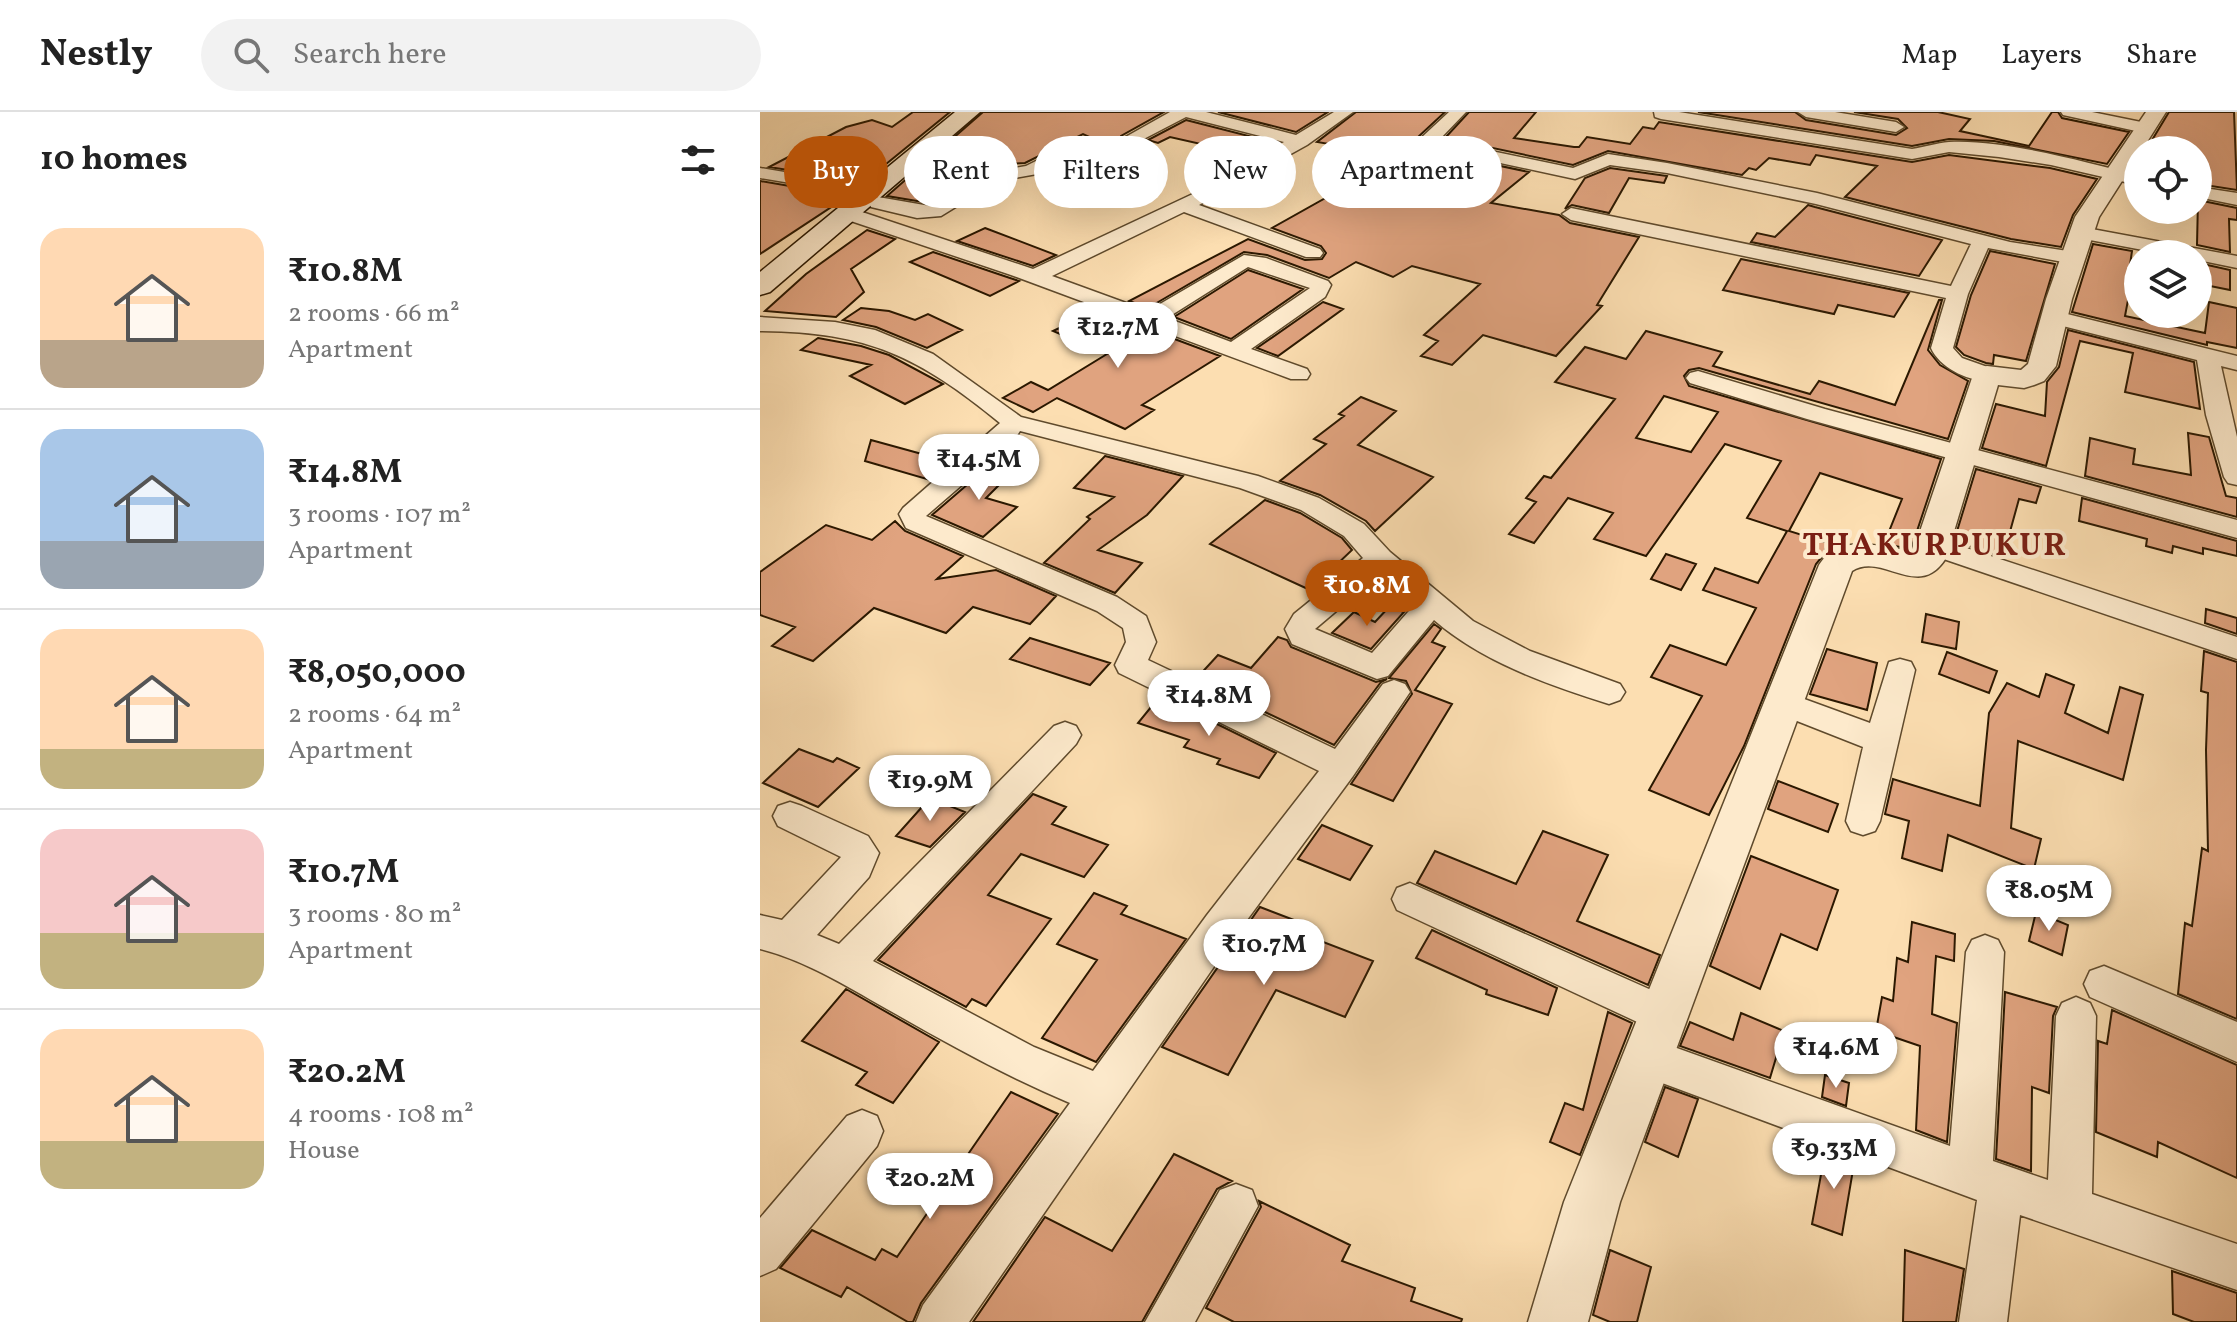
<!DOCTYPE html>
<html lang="en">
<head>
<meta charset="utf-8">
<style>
	body { margin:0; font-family:Vollkorn,serif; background:#f2f2f2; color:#222; height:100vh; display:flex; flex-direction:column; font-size:30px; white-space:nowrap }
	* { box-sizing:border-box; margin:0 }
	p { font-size:26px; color:#767676 }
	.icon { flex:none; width:44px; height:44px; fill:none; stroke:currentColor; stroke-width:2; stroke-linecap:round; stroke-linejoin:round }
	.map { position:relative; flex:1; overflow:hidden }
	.sheet { display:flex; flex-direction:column; background:#fff; width:760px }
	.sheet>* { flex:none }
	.banner { position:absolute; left:24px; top:24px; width:760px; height:72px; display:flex; gap:16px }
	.fabs { position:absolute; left:1364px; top:24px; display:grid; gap:16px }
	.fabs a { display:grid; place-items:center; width:88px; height:88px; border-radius:50%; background:#fff; box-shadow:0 8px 32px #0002; font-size:40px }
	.price { position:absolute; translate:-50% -68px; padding:0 18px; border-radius:28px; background:#fff; color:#222; font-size:26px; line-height:52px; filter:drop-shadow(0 2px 4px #0008) }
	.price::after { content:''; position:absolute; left:50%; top:48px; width:24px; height:18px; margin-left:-12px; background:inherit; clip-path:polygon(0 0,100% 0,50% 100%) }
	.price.on { background:#b45309; color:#fff }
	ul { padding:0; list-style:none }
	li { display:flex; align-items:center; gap:24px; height:200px; padding:0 40px }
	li+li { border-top:2px solid #e0e0e0 }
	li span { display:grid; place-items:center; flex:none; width:224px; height:160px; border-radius:24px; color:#555 }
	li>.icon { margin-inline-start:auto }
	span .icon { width:96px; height:96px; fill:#fffc; stroke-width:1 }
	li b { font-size:34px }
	h2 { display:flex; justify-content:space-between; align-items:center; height:96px; padding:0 40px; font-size:34px }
	.chip { padding:0 28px; border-radius:36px; background:#fff; box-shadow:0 8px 32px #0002; font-size:28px; line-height:72px }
	.chip.on { background:#b45309; color:#fff }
	header { display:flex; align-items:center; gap:48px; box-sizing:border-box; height:112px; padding:0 40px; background:#fff; border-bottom:2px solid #e0e0e0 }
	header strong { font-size:38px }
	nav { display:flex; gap:44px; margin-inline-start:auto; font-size:28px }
	.search { width:560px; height:72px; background:#f2f2f2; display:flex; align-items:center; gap:20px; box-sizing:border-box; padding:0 28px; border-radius:44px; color:#767676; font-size:30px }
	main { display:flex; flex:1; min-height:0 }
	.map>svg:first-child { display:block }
	.building { fill:#e0a37f; stroke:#2b1800; stroke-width:2; fill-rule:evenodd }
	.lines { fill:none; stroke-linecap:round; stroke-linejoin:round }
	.minor-casing { stroke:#5f4a2c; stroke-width:3 }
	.tertiary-casing { stroke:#5f4a2c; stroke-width:3 }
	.secondary-casing { stroke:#2b1800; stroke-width:3 }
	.minor { fill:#fdeacc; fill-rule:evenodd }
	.tertiary { fill:#fdeacc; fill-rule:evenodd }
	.secondary { fill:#fdeacc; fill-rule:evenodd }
	.labels { text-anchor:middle; stroke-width:8; stroke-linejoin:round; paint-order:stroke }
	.district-label { font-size:32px; font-weight:bold; letter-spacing:2px; fill:#7a1f14; stroke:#fdeacc }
</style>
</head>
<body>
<header>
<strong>Nestly</strong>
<div class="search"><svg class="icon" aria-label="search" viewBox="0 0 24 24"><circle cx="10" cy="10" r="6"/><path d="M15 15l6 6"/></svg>Search here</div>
<nav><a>Map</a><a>Layers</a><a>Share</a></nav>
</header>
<main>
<section class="sheet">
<h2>10 homes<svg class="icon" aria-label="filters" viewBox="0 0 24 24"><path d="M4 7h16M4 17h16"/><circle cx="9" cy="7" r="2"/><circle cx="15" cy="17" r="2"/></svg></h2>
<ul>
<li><span style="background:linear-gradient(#ffd9b3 70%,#b9a48a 0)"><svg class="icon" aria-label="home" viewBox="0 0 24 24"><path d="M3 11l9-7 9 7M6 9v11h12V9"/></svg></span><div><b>₹10.8M</b><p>2 rooms · 66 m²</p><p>Apartment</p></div></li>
<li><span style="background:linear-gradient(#a9c7e8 70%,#9aa5b1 0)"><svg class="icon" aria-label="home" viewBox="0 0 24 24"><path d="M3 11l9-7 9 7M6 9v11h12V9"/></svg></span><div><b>₹14.8M</b><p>3 rooms · 107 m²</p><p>Apartment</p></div></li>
<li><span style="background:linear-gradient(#ffd9b3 75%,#c2b280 0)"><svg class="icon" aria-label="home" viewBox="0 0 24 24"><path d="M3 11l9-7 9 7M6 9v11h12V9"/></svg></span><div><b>₹8,050,000</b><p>2 rooms · 64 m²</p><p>Apartment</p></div></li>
<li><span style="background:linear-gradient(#f6c9c9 65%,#c2b280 0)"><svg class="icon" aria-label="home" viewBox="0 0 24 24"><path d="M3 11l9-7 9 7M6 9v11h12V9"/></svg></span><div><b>₹10.7M</b><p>3 rooms · 80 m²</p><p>Apartment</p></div></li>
<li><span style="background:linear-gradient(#ffd9b3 70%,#c2b280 0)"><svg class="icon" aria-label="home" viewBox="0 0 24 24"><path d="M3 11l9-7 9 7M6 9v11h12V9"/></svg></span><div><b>₹20.2M</b><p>4 rooms · 108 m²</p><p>House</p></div></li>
</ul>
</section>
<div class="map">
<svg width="1477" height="1210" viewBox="0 0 1477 1210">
	<rect width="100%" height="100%" fill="#fcdeb1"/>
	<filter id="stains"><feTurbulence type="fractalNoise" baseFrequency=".0025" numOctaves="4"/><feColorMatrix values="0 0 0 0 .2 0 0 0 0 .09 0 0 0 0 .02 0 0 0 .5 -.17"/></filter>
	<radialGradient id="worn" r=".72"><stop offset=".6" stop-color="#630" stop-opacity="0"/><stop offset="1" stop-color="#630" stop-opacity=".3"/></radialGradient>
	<!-- building -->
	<path class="building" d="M153 0H190L104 70 9 55 86 15 112 8 132 15Z
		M223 0H404L361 24 359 28 287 65 281 63 331 37 334 27 323 22 265 51 244 52 226 58 169 91 127 84Z
		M458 0H568L536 20Z
		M596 0H685L658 25 656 31 660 37 769 60 731 91 799 103 810 111 879 125 837 193 842 194 796 244 723 223 692 253 661 244 678 229 664 223 720 172 652 154 633 165 596 150 569 166 507 143 484 140 388 196 369 189 488 127 545 148 562 147 566 141 561 134 512 116 576 80 560 75 611 47 591 43 599 37 557 30Z
		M709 0H776L754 26 814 35H819L827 25 870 32 883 15 894 17 899 10 1152 50 1189 43 1290 56 1337 67 1313 103 1301 135 1251 127 1085 85 1117 54 1056 43 1050 53 1009 46 996 58 989 56 982 63 848 39 813 53 685 26Z
		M938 0H1035L1046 8 1136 23 1147 16 1138 7 1094 0H1178L1210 7 1200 19 1269 34 1292 0H1298L1302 6 1369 20 1347 52 1234 29 1189 27 1152 34Z
		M1409 0H1474L1477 78 1438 72V38H1386Z
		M426 8 516 31 494 44 410 25 398 31 388 28Z
		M850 56 907 64 904 71 869 66 849 101 812 93 805 97 825 66Z
		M0 69 88 84 0 142Z
		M1438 88 1477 96V108L1469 107 1470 140 1437 133Z
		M1048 93 1055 95 1182 128 1159 164 991 130 997 121 1015 125Z
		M225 116 296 143 273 154 197 129Z
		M107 118 135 127 91 157 104 180 76 205 5 199 46 162Z
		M1333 132 1372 139 1368 167H1372L1365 204 1445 221 1449 190 1477 196V236L1447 230V233L1312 200Z
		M1230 139 1295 152 1266 249 1234 243 1233 252 1226 251 1204 243 1196 235 1211 183Z
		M173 140 250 166 259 169 230 184 150 150Z
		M981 147 1149 181 1134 205 1078 193 1074 202 963 178Z
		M1443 152 1470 158V178L1440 172Z
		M488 158 543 177 471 227 414 205Z
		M1179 188H1182L1168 238 1180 253 1208 269 1188 327 939 256 929 258 924 264 929 274 1181 347 1151 437 1124 432 1142 387 1060 361 1029 419 1068 431 1064 440H1066L1056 452 984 634 949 703 889 678 942 584 891 565 910 533 966 553 996 496 943 478 955 456 998 471 1027 419 987 406 1021 349 965 332 886 444 834 427 853 401 808 386 774 431 749 422 776 390 766 386 784 364 791 366 855 287 795 270 825 235 866 247 886 219 962 240 953 254 1050 282 1059 269 1135 293ZM904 284 958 300 931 340 876 326Z
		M563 190 583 197 518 244 497 236Z
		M101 196 129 199 155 208 168 202 202 218 167 236 116 215 83 208Z
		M337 198 460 244 382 293 394 298 365 317 297 286 273 300 243 286 271 270 288 278 347 242 293 219Z
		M1308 218 1434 250 1440 297 1365 280 1373 241 1320 229 1286 354 1222 336 1236 292 1285 304 1287 270 1299 255Z
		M58 226 101 234 129 243 183 272 145 292 90 264 111 253 41 238Z
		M601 285 636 299 598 333 673 365 615 419 606 409 560 383 520 369 566 332 554 327 584 304 579 302Z
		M1428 321 1449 325 1466 384 1477 386V405L1325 364 1330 326 1375 337 1373 352 1431 363Z
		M111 328 191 350 170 368 105 349Z
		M345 344 423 364 387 403 338 438 382 451 355 481 284 451 330 407 327 405 354 385 314 376Z
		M237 347 259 353 226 386 257 395 223 425 172 403Z
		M1216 357 1281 375 1276 391 1259 387 1243 445 1194 429Z
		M1322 386 1477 429V444L1443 436V442L1413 434 1412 441 1386 434 1387 427 1319 409Z
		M505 388 540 401 582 426 592 438 550 478 450 432Z
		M135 409 145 419 203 444 177 467 236 458 296 484 270 512 213 495 186 521 114 496 53 549 12 534 35 515 0 503V460L66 413 112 428Z
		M906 442 936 452 921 478 891 467Z
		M629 495 644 500 611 537 572 521 594 500 615 510Z
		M1446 497 1477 506V522L1445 511Z
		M1166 502 1199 510 1196 537 1162 530Z
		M674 512 681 517 672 530 685 535 655 578 692 592 633 689 591 672 652 582 646 569 629 566Z
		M518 525 527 528 531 535 616 570 627 567 621 570 574 633 436 567 458 543 491 556Z
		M270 526 350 551 330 573 250 547Z
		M1067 537 1117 551 1107 598 1050 582Z
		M1444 539 1477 550V907L1418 882 1425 811 1432 814 1442 736 1448 739 1446 638 1448 581 1441 579Z
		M1187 540 1237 559 1229 581 1179 562Z
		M1286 562 1314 573 1305 601 1348 621 1360 575 1383 583 1363 668 1258 629 1251 716 1281 727 1274 757 1188 723 1182 759 1142 746 1149 709 1125 702 1133 667 1220 694 1229 601 1247 571 1279 585Z
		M400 584 516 641 499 666 457 652 460 647 424 635 429 628 378 611Z
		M39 637 73 650 77 646 99 656 58 695 3 671Z
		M1018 669 1078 692 1068 720 1008 697Z
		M273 682 306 695 292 712 348 733 324 765 261 742 228 783 291 807 226 894 212 887 206 895 118 848Z
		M170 686 205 700 170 735 136 724Z
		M562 713 612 734 590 768 538 747Z
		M783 719 848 743 817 809 900 843 888 873 657 771 675 739 756 772Z
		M991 744 1078 778 1057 838 1021 822 1000 877 950 854Z
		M334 781 367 794 361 802 426 827 336 950 282 926 337 848 297 832Z
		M500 795 555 816 550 825 613 849 585 905 516 878 468 963 402 935Z
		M1276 800 1308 813 1302 843 1269 829Z
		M1152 810 1195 822 1194 849 1176 844 1172 902 1197 911 1187 1030 1156 1018 1160 934 1116 919 1122 885 1133 889 1137 846 1148 850Z
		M672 818 797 876 788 903 726 882 727 878 656 846Z
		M86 877 179 930 133 991 96 973 107 960 42 929Z
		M1245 880 1297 895 1293 904 1289 981 1272 975 1271 1059 1236 1047Z
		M1352 898 1477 953V1066L1398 1030 1397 1045 1336 1020 1338 929 1347 932Z
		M848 900 872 911 820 1043 790 1030 805 991 823 998Z
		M981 901 1024 919 1010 966 920 934 930 910 973 928Z
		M1065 963 1089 971 1086 994 1062 985Z
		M905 975 938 987 918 1045 885 1030Z
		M251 980 298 1002 161 1191 153 1210H148L87 1175 81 1185 20 1156 52 1118 115 1148 122 1137 137 1145Z
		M1066 1035 1095 1046 1082 1123 1052 1112Z
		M414 1042 472 1069 457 1077 382 1210H213L285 1105 352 1139Z
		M499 1089 590 1133 582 1149 655 1176 651 1189 702 1207 701 1210H474L446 1196 501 1095Z
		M850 1138 891 1155 877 1210H850L833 1203Z
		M1145 1138 1204 1157 1196 1210H1143Z
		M1412 1159 1477 1181V1210H1434L1413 1202Z"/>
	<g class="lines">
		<defs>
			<path id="minor" d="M410 0H446L536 23 574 0H593L547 33 439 93 560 137 563 141 560 145H546L424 100 292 164 388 199 484 143 506 146 568 169 571 173 565 185 491 237 547 257 550 262 547 267H531L251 163 82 106 80 102 89 96 96 98 273 157 452 73 524 30 426 5 376 31 370 32 362 27ZM488 155 550 176 471 230 407 206Z
				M689 0H706L679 28 813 56 848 42 907 51 1057 81 1250 130 1314 140 1324 146 1314 152 1228 136 1208 182 1193 236 1202 246 1236 258 1240 263 1236 268C1214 273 1180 257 1171 236L1186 186 811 108 802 102 811 96 1191 174 1211 132 1056 92 907 61 850 53 815 67 661 34 659 30 661 26Z
				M894 0H919L1152 37C1164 35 1177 31 1189 30 1243 27 1324 50 1378 63V73L1291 53 1239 45 1189 40 1152 47 901 7 895 5Z
				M1038 0H1075L1136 10 1144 15 1136 20 1046 5Z
				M1301 0H1332L1391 12 1393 16 1385 21 1303 3Z
				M324 25 332 30 330 34 277 62 238 69 181 104 157 106 111 95 109 91 118 85 170 94 227 61 266 54Z
				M0 56 114 75 123 80 114 85 0 66Z
				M1438 75 1477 81V93L1438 85Z
				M1321 115 1477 144V156L1438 148V142H1404L1314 125 1311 121Z
				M1295 199 1477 244V258L1461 254 1477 325V373L1468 371 1464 365 1446 303 1437 248 1287 210 1284 205Z
				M0 205 75 210 115 218 173 242 261 305 498 364 559 386 604 412 630 440 713 509 770 539 860 572 865 580 860 588 849 592C788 573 723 550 674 508L628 564 617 567 532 532 525 517 534 502 603 446 584 424 541 398 480 376 260 319 254 328 166 404 357 485 386 504 396 530 388 548 575 637 623 572 634 568 645 572 650 580 593 664 473 827 209 1210H156L163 1193 310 991C248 965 192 934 134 901 91 877 48 849 0 837V803L22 808 81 745 18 714 13 704 18 694 30 690 42 694 108 724 119 741 109 765 57 823 79 832 294 614 305 610 316 614 321 623 316 632 113 849 274 935 333 959 447 803 559 659 359 561 355 553 366 530 363 516 337 499 146 416 139 402 143 396 240 311C158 244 108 220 0 219ZM620 462 655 492 612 541 555 517Z
				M938 259 1065 297 1477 408V426L1047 307 930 271 926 266 930 261Z
				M1173 425 1477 525V547L1163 440 1159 434 1163 428Z
				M1140 547 1151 550 1155 558 1120 709 1115 719 1103 723 1091 719 1086 709 1103 635 1014 600 1009 592 1014 584 1025 580 1110 611 1129 550Z
				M650 771 916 889 922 902 916 915 902 921 888 915 637 798 632 787 637 776Z
				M1225 823 1238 828 1244 840 1233 1049 1288 1068 1296 904 1302 891 1316 885 1330 891 1336 904 1332 1082 1477 1132V1178L1260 1103 1247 1210H1199L1217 1088 886 965 872 959 866 945 872 931 886 925 1190 1034 1206 840 1212 828Z
				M1344 854 1477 910V950L1330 885 1324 872 1330 859Z
				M102 998 117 1004 123 1019 117 1034 16 1157 0 1164V1106L87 1004Z
				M476 1072 492 1078 498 1094 435 1210H385L460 1078Z"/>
			<path id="tertiary" d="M1386 0H1406L1382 38H1378V44L1339 105 1312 187 1296 254 1284 269 1274 273 1264 276 1238 273 1186 446C1159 490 1122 439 1092 459L860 1090 828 1210H768L804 1090 1059 453C1080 420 1122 435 1153 440L1213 263 1217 257 1227 254 1261 258 1268 252 1286 187 1315 105Z"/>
			<path id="secondary" d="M195 0H220L10 180 0 183V160Z"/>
		</defs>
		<!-- minor casing -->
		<use href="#minor" class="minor-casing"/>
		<!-- tertiary casing -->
		<use href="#tertiary" class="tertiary-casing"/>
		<!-- secondary casing -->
		<use href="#secondary" class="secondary-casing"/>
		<!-- minor -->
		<use href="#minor" class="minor"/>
		<!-- tertiary -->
		<use href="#tertiary" class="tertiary"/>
		<!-- secondary -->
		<use href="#secondary" class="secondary"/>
	</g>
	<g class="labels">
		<!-- district labels -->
		<g class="district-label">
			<text x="1175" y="443">THAKURPUKUR</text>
		</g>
	</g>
	<rect width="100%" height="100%" filter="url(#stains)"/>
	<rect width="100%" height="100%" fill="url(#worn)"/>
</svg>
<div class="fabs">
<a><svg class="icon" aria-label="locate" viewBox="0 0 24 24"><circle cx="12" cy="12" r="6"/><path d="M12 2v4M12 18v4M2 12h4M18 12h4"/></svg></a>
<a><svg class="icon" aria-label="layers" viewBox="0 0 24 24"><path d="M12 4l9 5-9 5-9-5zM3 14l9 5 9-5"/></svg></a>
</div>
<b class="price" style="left:358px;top:258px">₹12.7M</b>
<b class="price" style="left:219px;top:390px">₹14.5M</b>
<b class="price on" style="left:607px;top:516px">₹10.8M</b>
<b class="price" style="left:449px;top:626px">₹14.8M</b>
<b class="price" style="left:170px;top:711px">₹19.9M</b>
<b class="price" style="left:1289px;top:821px">₹8.05M</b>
<b class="price" style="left:504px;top:875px">₹10.7M</b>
<b class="price" style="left:1076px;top:978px">₹14.6M</b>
<b class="price" style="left:1074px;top:1079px">₹9.33M</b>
<b class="price" style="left:170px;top:1109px">₹20.2M</b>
<div class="banner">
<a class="chip on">Buy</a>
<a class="chip">Rent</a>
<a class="chip">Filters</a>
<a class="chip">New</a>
<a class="chip">Apartment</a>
</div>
</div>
</main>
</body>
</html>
